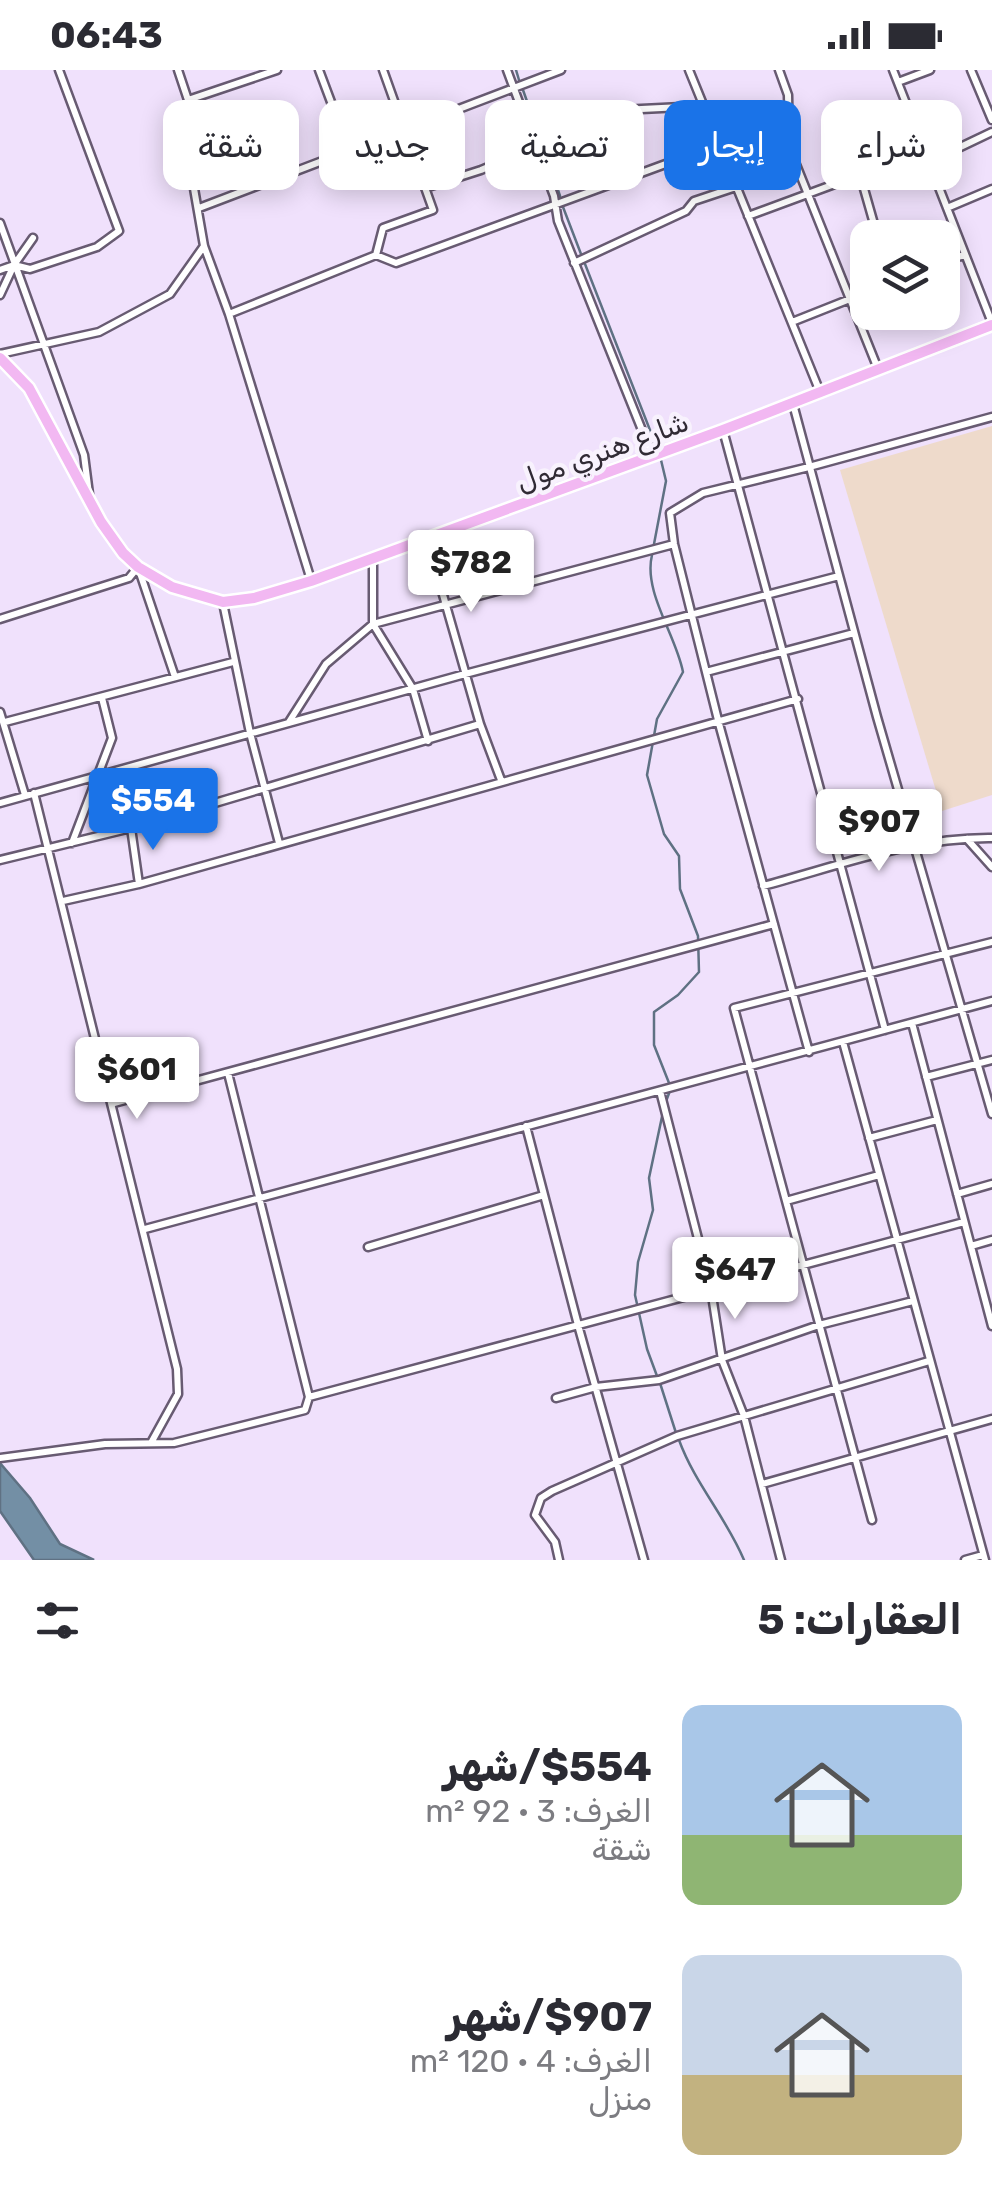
<!DOCTYPE html>
<html lang="ar">
<head>
<meta charset="utf-8">
<style>
	body { margin:0; font-family:Rubik,"Noto Sans Arabic",sans-serif; background:#f7f7f7; color:#2b2b33; direction:rtl; height:100vh; display:flex; flex-direction:column; font-size:38px; white-space:nowrap }
	* { box-sizing:border-box; margin:0 }
	p { font-size:32px; color:#7c7c81 }
	.icon { flex:none; width:55px; height:55px; fill:none; stroke:currentColor; stroke-width:2; stroke-linecap:round; stroke-linejoin:round }
	.map { position:relative; height:1490px; overflow:hidden; direction:ltr }
	.sheet { display:flex; flex-direction:column; background:#fff; flex:1 }
	.sheet>* { flex:none }
	.guide { position:absolute; left:30px; top:30px; width:932px; height:90px; direction:rtl; display:flex; gap:20px }
	.buttons { position:absolute; left:850px; top:150px; display:grid; gap:20px }
	.buttons a { display:grid; place-items:center; width:110px; height:110px; border-radius:20px; background:#fff; box-shadow:0 5px 25px #0003; font-size:50px }
	.price { position:absolute; translate:-50% -85px; padding:0 22px; border-radius:10px; background:#fff; color:#222; font-size:32px; line-height:65px; filter:drop-shadow(0 2px 5px #0008) }
	.price::after { content:''; position:absolute; left:50%; top:60px; width:30px; height:22px; margin-left:-15px; background:inherit; clip-path:polygon(0 0,100% 0,50% 100%) }
	.price.selected { background:#1a73e8; color:#fff }
	ul { padding:0; list-style:none }
	li { display:flex; align-items:center; gap:30px; height:250px; padding:0 30px }
	li span { display:grid; place-items:center; flex:none; width:280px; height:200px; border-radius:20px; color:#555 }
	li>.icon { margin-inline-start:auto }
	span .icon { width:120px; height:120px; fill:#fffc; stroke-width:1 }
	li b { font-size:42px }
	h2 { display:flex; justify-content:space-between; align-items:center; height:120px; padding:0 30px; font-size:42px }
	.tag { padding:0 35px; border-radius:20px; background:#fff; box-shadow:0 5px 25px #0003; font-size:35px; line-height:90px }
	.tag.selected { background:#1a73e8; color:#fff }
	.status { display:flex; justify-content:space-between; align-items:center; height:70px; padding:0 50px; background:#fff; direction:ltr }
	.status svg { height:28px; fill:currentColor }
	.map>svg:first-child { display:block }
	.education { fill:#eedacb }
	.water { fill:#738fa5; stroke:#5f7183; stroke-width:2.5 }
	.lines { fill:none; stroke-linecap:round; stroke-linejoin:round }
	.stream { stroke:#5f7183; stroke-width:2.5 }
	.minor-casing { stroke:#685b72; stroke-width:11 }
	.trunk-casing { stroke:#fff; stroke-width:15 }
	.minor { stroke:#fff; stroke-width:6 }
	.trunk { stroke:#f2b8f2; stroke-width:10 }
	.labels { text-anchor:middle; stroke-width:9; stroke-linejoin:round; paint-order:stroke }
	.street-label { font-size:28px; fill:#302a34; stroke:#f8f2fd }
</style>
</head>
<body>
<div class="status"><b>06:43</b><svg viewBox="0 0 49 12"><path d="M0 12V9h3v3zM5 12V6h3v6zM10 12V3h3v9zM15 12V0h3v12zM26 1h20v11H26zM47 4h2v5h-2z"/></svg></div>
<div class="map">
<svg width="992" height="1490" viewBox="0 0 992 1490">
	<rect width="100%" height="100%" fill="#f0e1fc"/>
	<!-- education -->
	<path class="education" d="M992 356V725L942 741 840 400Z"/>
	<!-- water -->
	<path class="water" d="M0 1393 30 1428 60 1474 94 1490H34L0 1441Z"/>
	<g class="lines">
		<!-- stream -->
		<path class="stream" d="M516 0 519 10
			M523 20 540 68
			M544 78 560 126
			M563 137 581 184
			M585 194 657 378
			M654 474 666 411 661 390
			M652 485C643 522 676 565 683 602L657 649 647 705 664 764 679 786 680 819 698 866 699 902 678 925 654 942V975L671 1018 665 1034
			M657 1306 647 1279 635 1225 638 1192 653 1140 649 1108 663 1042
			M660 1313 676 1363
			M679 1370C695 1414 726 1447 744 1490"/>
		<defs>
			<path id="minor" d="M178 0 188 30V84L204 176 229 244 311 510
				M319 0 349 80
				M507 0 554 126 558 151 652 385
				M689 0 820 322
				M779 0 788 25 789 77 878 299
				M893 0 992 253
				M971 0 992 50
				M898 12 930 0
				M188 30 277 0
				M847 59 878 168
				M425 118 481 100 582 57 601 41 702 36 743 46 789 50
				M199 138 561 0
				M947 138 992 119
				M748 146 859 105 900 93 929 92 992 62
				M0 153 84 385 89 424
				M376 185 396 193 720 74
				M942 191 965 185
				M574 193 686 141 694 131 736 117
				M0 200 14 195 33 168
				M0 225 14 195 30 199 97 177 119 161 59 0
				M229 244 376 185 383 158 433 140 383 0
				M792 252 850 229 868 217
				M0 284 99 262 170 224 204 176
				M793 334 877 647 992 1044
				M723 360 885 960
				M427 469 480 654 501 710
				M373 489V554L413 619 428 671
				M223 533 250 663 279 773
				M0 549 129 508 138 497 175 607
				M706 602 854 563
				M0 642 25 725
				M5 652 233 592
				M289 652 326 594 373 554 674 474
				M34 723 177 1299 178 1324 151 1373
				M0 733 465 604 839 506
				M131 758 139 814
				M967 769 992 797
				M72 773 112 668 102 628
				M0 790 131 758 480 654
				M763 816C838 796 914 767 992 768
				M63 831 139 814 798 629
				M912 953 992 1256
				M843 972 985 1490
				M809 982 718 650 674 474 670 443 703 423 809 397 992 347
				M926 1007 992 990
				M660 1021 711 1219 722 1290 744 1346 781 1490
				M114 1033 774 854
				M526 1056 578 1255 644 1490
				M869 1068 937 1050
				M957 1124 992 1114
				M786 1131 879 1105
				M145 1159 992 931
				M971 1176 992 1170
				M368 1177 544 1125
				M309 1327 964 1152
				M556 1328 596 1317 659 1310 819 1255 913 1231
				M0 1388 105 1374 174 1373 305 1340 309 1327 228 1003
				M762 1414 992 1349
				M872 1450 734 938 992 872
				M559 1490 555 1472 535 1445 541 1428 552 1421 677 1366 929 1291
				M965 1490 983 1485"/>
			<path id="trunk" d="M0 288 29 318 101 452 123 483 138 497 172 517 223 532 254 528 311 511 723 360 992 255"/>
		</defs>
		<!-- minor casing -->
		<use href="#minor" class="minor-casing"/>
		<!-- trunk casing -->
		<use href="#trunk" class="trunk-casing"/>
		<!-- minor -->
		<use href="#minor" class="minor"/>
		<!-- trunk -->
		<use href="#trunk" class="trunk"/>
	</g>
	<g class="labels">
		<!-- street labels -->
		<g class="street-label">
			<text transform="translate(602 381) rotate(-20)" y="10">شارع هنري مول</text>
		</g>
	</g>
</svg>
<div class="buttons">
<a><svg class="icon" aria-label="layers" viewBox="0 0 24 24"><path d="M12 4l9 5-9 5-9-5zM3 14l9 5 9-5"/></svg></a>
</div>
<b class="price" style="left:471px;top:545px">$782</b>
<b class="price selected" style="left:153px;top:783px">$554</b>
<b class="price" style="left:879px;top:804px">$907</b>
<b class="price" style="left:137px;top:1052px">$601</b>
<b class="price" style="left:735px;top:1252px">$647</b>
<div class="guide">
<a class="tag">شراء</a>
<a class="tag selected">إيجار</a>
<a class="tag">تصفية</a>
<a class="tag">جديد</a>
<a class="tag">شقة</a>
</div>
</div>
<section class="sheet">
<h2>العقارات: 5<svg class="icon" aria-label="filters" viewBox="0 0 24 24"><path d="M4 7h16M4 17h16"/><circle cx="9" cy="7" r="2"/><circle cx="15" cy="17" r="2"/></svg></h2>
<ul>
<li><span style="background:linear-gradient(#a9c7e8 65%,#8fb573 0)"><svg class="icon" aria-label="home" viewBox="0 0 24 24"><path d="M3 11l9-7 9 7M6 9v11h12V9"/></svg></span><div><b>$554/شهر</b><p>الغرف: 3 · 92 m²</p><p>شقة</p></div></li>
<li><span style="background:linear-gradient(#c9d6e8 60%,#c2b280 0)"><svg class="icon" aria-label="home" viewBox="0 0 24 24"><path d="M3 11l9-7 9 7M6 9v11h12V9"/></svg></span><div><b>$907/شهر</b><p>الغرف: 4 · 120 m²</p><p>منزل</p></div></li>
</ul>
</section>
</body>
</html>
